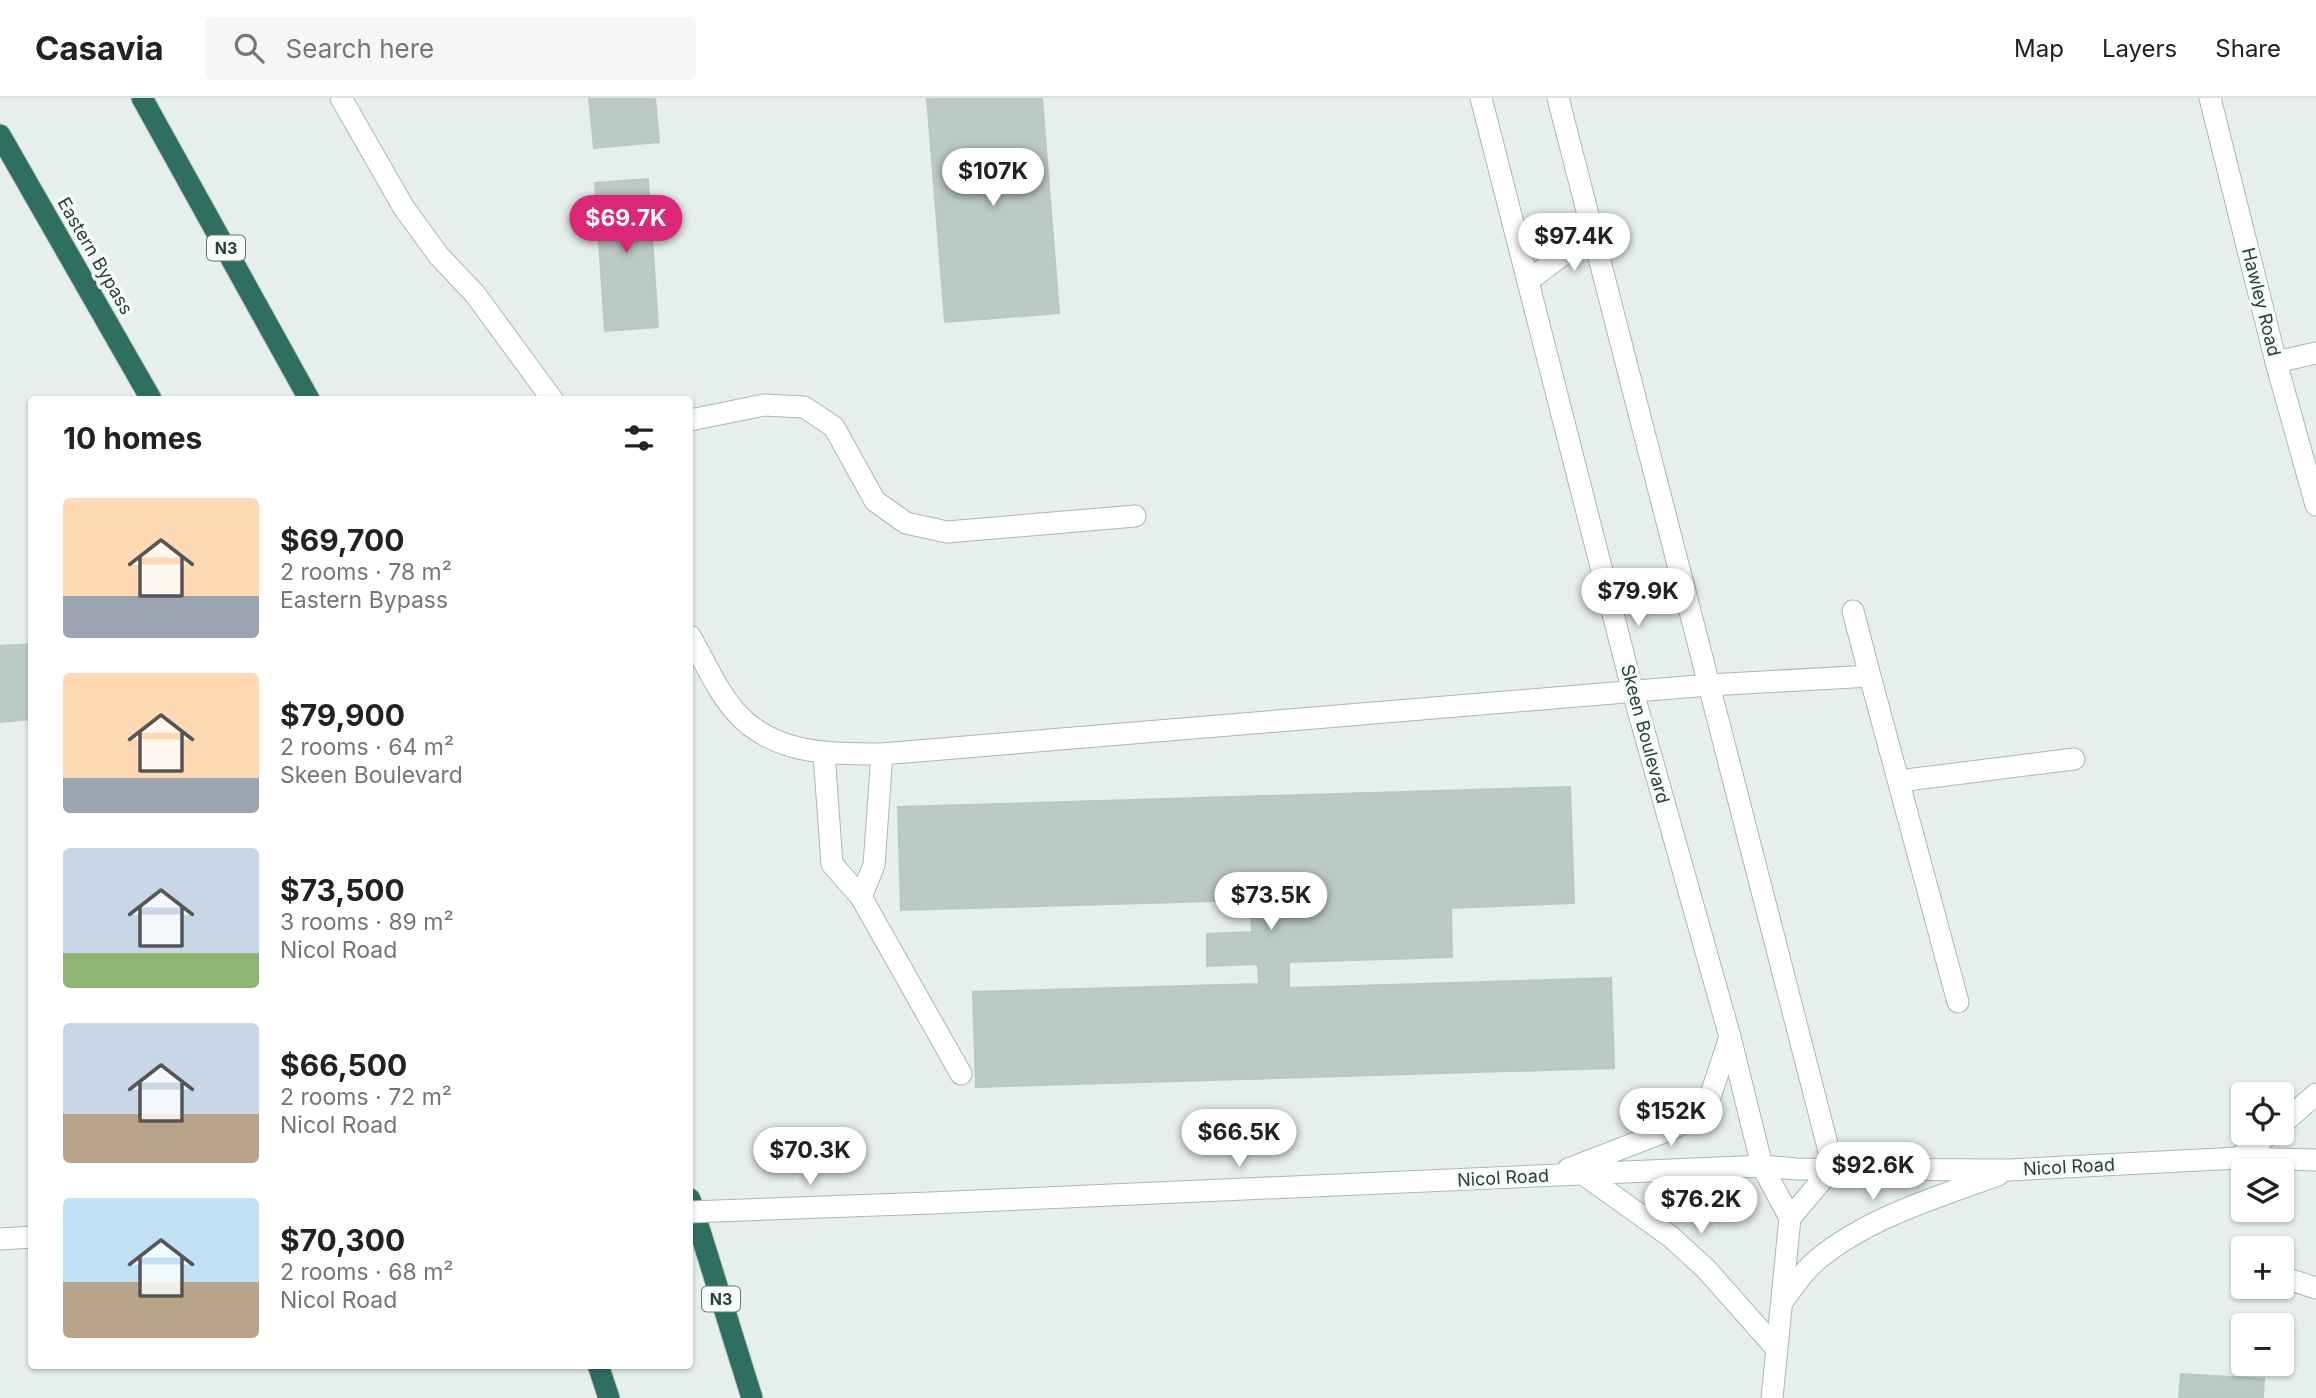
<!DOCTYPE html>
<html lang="en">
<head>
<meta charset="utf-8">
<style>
	body { margin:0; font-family:Inter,sans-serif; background:#f6f6f6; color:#222; height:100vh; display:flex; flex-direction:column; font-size:26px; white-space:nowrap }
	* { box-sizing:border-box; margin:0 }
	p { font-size:23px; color:#767676 }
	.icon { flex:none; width:38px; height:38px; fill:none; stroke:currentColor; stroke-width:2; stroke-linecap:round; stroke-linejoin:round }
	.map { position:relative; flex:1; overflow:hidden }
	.details { position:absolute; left:28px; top:298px; width:665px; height:973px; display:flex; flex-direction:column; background:#fff; border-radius:7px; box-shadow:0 2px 5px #0004 }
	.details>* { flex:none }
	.controls { position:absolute; left:2231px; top:984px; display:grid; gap:14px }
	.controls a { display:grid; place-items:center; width:63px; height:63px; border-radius:7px; background:#fff; box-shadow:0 2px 5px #0004; font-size:35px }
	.price { position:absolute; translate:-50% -60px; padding:0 16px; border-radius:24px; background:#fff; color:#222; font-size:23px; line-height:46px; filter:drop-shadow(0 2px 4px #0008) }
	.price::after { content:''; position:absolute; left:50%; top:42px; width:21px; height:16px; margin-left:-10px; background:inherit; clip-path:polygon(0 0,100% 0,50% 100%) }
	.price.selected { background:#db2777; color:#fff }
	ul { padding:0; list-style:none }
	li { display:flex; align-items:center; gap:21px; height:175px; padding:0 35px }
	li span { display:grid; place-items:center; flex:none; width:196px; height:140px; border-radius:7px; color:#555 }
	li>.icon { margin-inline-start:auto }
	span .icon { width:84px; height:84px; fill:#fffc; stroke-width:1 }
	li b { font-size:30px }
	h2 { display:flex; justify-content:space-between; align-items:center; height:84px; padding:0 35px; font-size:30px }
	header { display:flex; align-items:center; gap:42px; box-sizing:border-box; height:98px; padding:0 35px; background:#fff; border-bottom:2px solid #e0e0e0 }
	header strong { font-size:33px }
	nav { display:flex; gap:38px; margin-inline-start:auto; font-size:24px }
	.search { width:490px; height:63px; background:#f6f6f6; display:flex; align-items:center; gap:18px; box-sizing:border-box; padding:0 24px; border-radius:7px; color:#767676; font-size:26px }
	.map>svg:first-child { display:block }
	.building { fill:#bbcac4; stroke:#b8c9c2; stroke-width:2 }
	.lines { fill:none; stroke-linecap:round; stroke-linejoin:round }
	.service-casing { stroke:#a8b8b2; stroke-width:23 }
	.tertiary-casing { stroke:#a8b8b2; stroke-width:23 }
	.secondary-casing { stroke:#a4bbb3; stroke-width:23 }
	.motorway-casing { stroke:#c2cac8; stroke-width:23 }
	.service { stroke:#fff; stroke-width:21 }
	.tertiary { stroke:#fff; stroke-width:21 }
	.secondary { stroke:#fff; stroke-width:21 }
	.motorway { stroke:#2f6f62; stroke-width:21 }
	.secondary-bridge-casing { stroke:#a4bbb3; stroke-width:23; stroke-linecap:butt }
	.secondary-bridge { stroke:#fff; stroke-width:21 }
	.labels { text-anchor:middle; stroke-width:7; stroke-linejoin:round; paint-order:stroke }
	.shield { fill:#f7fbf9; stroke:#637a73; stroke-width:2 }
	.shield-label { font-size:16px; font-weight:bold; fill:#24423a }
	.street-label { font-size:18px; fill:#24423a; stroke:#f7fbf9 }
</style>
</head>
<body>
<header>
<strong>Casavia</strong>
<div class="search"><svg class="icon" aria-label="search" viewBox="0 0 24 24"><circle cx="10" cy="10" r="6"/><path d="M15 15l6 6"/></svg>Search here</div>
<nav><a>Map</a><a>Layers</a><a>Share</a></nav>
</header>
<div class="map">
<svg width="2316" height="1300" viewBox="0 0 2316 1300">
	<rect width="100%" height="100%" fill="#e6efeb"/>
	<!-- building -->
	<path class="building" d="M589 0H655L659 44 594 50Z
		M927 0H1042L1059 215 945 224Z
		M648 81 658 229 605 233 595 85Z
		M32 546V621L0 624V548Z
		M1570 689 1574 805 1451 810 1452 859 1289 864V890L1611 880 1614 970 976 989 973 894 1259 886 1258 866 1207 868V836L1252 834 1250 802 901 812 898 709Z
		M2181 1276 2264 1281 2263 1300H2179Z"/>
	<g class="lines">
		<defs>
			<path id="service" d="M341 0 404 110 439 158 475 196 552 301
				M2276 264 2316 255
				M690 322 764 307 804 309 834 329 875 403 906 425 947 434 1135 418
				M1853 513 1870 578
				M690 538C704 562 716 591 734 612 772 657 829 656 882 656L1709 587 1870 578 1958 904
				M824 656 832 766 861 799 961 976
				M1899 683 2074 661
				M861 799 874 767 882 656
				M1762 1068 1790 1120 1772 1300
				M1790 1120 1833 1069
				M2285 1180 2316 1190"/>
			<path id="tertiary" d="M1481 0 1633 594 1730 939 1762 1068
				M1558 0 1833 1069
				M1528 183 1593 134"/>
			<path id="secondary" d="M2210 0 2276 264 2316 407
				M2282 1026 2316 996
				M2238 1060 2272 1034
				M1568 1071 1672 1031 1696 1017 1711 996 1730 939
				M1583 1076 1671 1139 1706 1171 1776 1250
				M931 1105 1762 1068 1797 1071 2009 1072 2238 1060 2316 1062
				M0 1141 32 1139
				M1782 1204C1793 1190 1803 1173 1817 1162 1867 1120 1937 1099 1998 1077"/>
			<path id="motorway" d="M142 0 309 301
				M0 37 151 301
				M690 1101 752 1300
				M598 1267 609 1300"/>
		</defs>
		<!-- service casing -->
		<use href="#service" class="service-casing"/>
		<!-- tertiary casing -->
		<use href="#tertiary" class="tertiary-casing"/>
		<!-- secondary casing -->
		<use href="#secondary" class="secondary-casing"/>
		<!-- motorway casing -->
		<use href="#motorway" class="motorway-casing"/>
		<!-- service -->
		<use href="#service" class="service"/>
		<!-- tertiary -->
		<use href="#tertiary" class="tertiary"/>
		<!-- secondary -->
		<use href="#secondary" class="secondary"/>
		<!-- motorway -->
		<use href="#motorway" class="motorway"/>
		<defs>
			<path id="secondary-bridge" d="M690 1114 931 1105"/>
		</defs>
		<!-- secondary-bridge casing -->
		<use href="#secondary-bridge" class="secondary-bridge-casing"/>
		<!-- secondary-bridge -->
		<use href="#secondary-bridge" class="secondary-bridge"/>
	</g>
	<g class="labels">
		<!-- shield labels -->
		<g class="shield">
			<rect x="207" y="137.5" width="38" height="25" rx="5"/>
			<rect x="702" y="1188.5" width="38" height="25" rx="5"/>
		</g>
		<g class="shield-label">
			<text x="226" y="156">N3</text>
			<text x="721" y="1207">N3</text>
		</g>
		<!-- street labels -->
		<g class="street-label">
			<text transform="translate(95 158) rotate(60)" y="6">Eastern Bypass</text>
			<text transform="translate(2261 204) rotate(76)" y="6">Hawley Road</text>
			<text transform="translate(1645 636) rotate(75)" y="6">Skeen Boulevard</text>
			<text transform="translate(2069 1069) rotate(-3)" y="6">Nicol Road</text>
			<text transform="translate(1503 1080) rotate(-3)" y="6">Nicol Road</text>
		</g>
	</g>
</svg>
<div class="controls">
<a><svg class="icon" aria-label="locate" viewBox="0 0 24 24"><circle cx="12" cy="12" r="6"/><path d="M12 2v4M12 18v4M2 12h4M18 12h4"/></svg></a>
<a><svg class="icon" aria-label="layers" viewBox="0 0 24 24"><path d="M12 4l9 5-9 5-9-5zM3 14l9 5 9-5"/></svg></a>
<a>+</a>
<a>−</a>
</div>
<b class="price" style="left:993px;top:110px">$107K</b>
<b class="price selected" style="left:626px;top:157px">$69.7K</b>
<b class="price" style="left:1574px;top:175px">$97.4K</b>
<b class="price" style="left:1638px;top:530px">$79.9K</b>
<b class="price" style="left:1271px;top:834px">$73.5K</b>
<b class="price" style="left:1671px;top:1050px">$152K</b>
<b class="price" style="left:1239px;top:1071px">$66.5K</b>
<b class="price" style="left:810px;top:1089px">$70.3K</b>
<b class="price" style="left:1873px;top:1104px">$92.6K</b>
<b class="price" style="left:1701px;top:1138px">$76.2K</b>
<section class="details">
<h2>10 homes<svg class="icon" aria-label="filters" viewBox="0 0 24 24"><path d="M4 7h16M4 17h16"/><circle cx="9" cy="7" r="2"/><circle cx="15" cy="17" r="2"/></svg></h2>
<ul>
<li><span style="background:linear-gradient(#ffd9b3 70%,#9aa5b1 0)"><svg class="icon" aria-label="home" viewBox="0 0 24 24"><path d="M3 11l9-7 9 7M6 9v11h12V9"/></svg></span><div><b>$69,700</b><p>2 rooms · 78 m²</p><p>Eastern Bypass</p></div></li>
<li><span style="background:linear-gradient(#ffd9b3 75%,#9aa5b1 0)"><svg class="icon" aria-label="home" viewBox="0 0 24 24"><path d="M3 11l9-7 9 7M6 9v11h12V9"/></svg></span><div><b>$79,900</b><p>2 rooms · 64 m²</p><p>Skeen Boulevard</p></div></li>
<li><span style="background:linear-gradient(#c9d6e8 75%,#8fb573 0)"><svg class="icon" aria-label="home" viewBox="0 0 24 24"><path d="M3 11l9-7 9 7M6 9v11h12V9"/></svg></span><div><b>$73,500</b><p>3 rooms · 89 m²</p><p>Nicol Road</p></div></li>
<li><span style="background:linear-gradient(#c9d6e8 65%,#b9a48a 0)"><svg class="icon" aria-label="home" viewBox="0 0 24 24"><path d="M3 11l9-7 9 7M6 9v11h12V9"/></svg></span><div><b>$66,500</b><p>2 rooms · 72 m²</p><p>Nicol Road</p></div></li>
<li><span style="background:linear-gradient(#bfe0f5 60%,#b9a48a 0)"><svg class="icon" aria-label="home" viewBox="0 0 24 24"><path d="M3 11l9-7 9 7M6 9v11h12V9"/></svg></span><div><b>$70,300</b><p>2 rooms · 68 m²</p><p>Nicol Road</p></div></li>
</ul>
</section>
</div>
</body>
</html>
